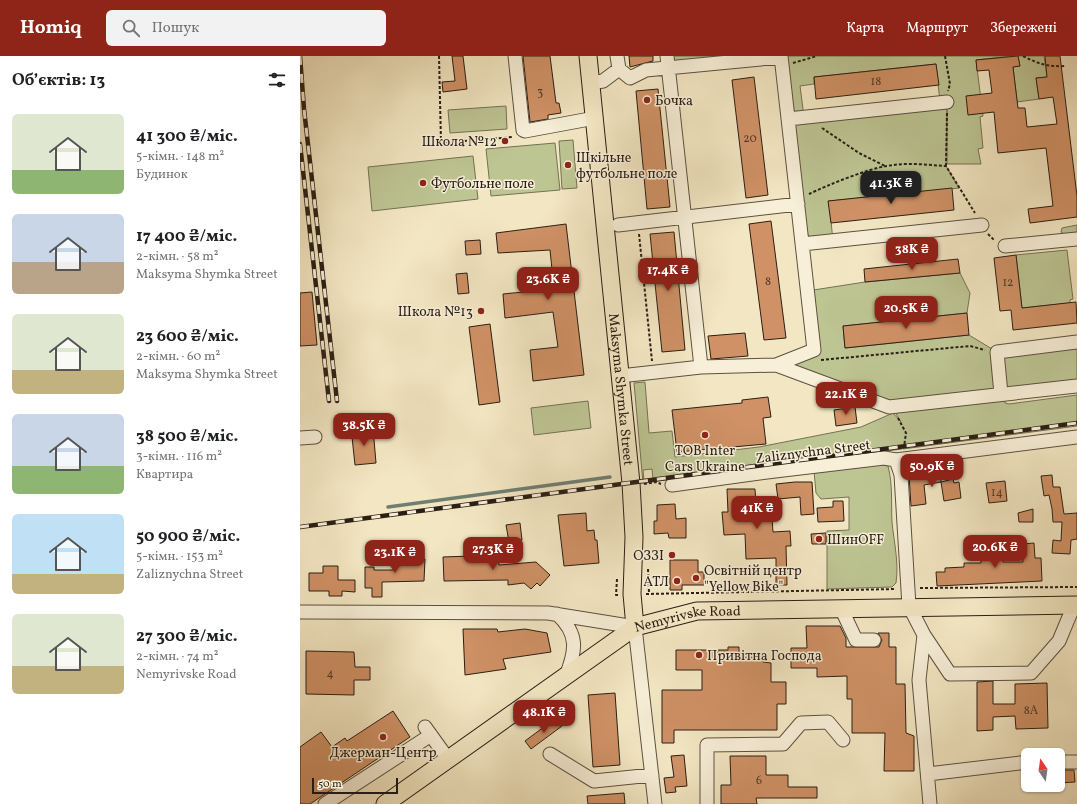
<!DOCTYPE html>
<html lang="uk">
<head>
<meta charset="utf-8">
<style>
	body { margin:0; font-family:Vollkorn,serif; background:#f2f2f2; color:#202124; height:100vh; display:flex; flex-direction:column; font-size:15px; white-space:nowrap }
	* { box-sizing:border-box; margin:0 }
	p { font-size:13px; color:#757577 }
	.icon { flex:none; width:22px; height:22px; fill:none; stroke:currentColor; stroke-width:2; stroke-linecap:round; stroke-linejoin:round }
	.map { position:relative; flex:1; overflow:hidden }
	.panel { display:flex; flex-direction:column; background:#fff; width:300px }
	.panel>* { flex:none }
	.needle { width:26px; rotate:347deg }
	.buttons { position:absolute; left:721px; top:692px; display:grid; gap:8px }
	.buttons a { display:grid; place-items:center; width:44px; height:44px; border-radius:6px; background:#fff; box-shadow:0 1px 3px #0004; font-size:20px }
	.scale { position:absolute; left:12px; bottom:10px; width:86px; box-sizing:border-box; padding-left:4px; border:2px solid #2a1e15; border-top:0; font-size:11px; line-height:14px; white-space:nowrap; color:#2a1e15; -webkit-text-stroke:3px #f7efd8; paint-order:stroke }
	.price { position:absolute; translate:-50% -34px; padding:0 9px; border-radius:8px; background:#8f2418; color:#fff; font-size:13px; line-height:26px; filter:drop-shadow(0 1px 2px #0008) }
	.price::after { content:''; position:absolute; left:50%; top:24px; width:12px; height:9px; margin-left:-6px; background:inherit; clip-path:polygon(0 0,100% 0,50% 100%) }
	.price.current { background:#222; color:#fff }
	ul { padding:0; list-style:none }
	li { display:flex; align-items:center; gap:12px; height:100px; padding:0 12px }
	li span { display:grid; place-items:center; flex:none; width:112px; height:80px; border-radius:6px; color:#555 }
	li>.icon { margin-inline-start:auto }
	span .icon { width:48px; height:48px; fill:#fffc; stroke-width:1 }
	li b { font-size:17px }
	h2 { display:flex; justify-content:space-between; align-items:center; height:48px; padding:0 12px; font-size:17px }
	header { display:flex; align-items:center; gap:24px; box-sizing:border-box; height:56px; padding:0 20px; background:#8f2418; color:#fff }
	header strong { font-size:19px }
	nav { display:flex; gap:22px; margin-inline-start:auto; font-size:14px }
	.search { width:280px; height:36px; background:#f2f2f2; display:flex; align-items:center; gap:10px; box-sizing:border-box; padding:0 14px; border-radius:6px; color:#757577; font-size:15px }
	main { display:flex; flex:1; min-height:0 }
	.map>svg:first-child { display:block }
	.green { fill:#bdc593; stroke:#747254; fill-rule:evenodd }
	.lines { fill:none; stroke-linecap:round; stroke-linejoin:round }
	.stream { stroke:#6e7f72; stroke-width:3.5 }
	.building { fill:#cf9165; stroke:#2a1e15 }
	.minor-casing { stroke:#5c5040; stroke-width:15 }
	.major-casing { stroke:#2a1e15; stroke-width:19 }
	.path { stroke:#2a1e15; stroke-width:2; stroke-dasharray:3 2; stroke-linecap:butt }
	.minor { stroke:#f7efd8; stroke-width:13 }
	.major { stroke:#f3e7c3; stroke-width:17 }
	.rail-casing { stroke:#2a1e15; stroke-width:4.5 }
	.rail { stroke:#f7efd8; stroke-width:3; stroke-dasharray:9; stroke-linecap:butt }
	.poi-dot { fill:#8f2418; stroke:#f7efd8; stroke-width:1.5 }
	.labels { text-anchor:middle; stroke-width:3; stroke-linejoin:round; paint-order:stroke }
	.number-label { font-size:12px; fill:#533b29 }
	.poi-label { font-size:14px; fill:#2a1e15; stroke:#f7efd8; text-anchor:start }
	.street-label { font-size:14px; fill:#2a1e15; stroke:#f7efd8 }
</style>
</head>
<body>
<header>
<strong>Homiq</strong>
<div class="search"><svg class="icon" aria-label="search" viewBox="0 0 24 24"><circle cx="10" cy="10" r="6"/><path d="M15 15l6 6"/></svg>Пошук</div>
<nav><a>Карта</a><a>Маршрут</a><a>Збережені</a></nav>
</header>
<main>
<section class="panel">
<h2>Об’єктів: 13<svg class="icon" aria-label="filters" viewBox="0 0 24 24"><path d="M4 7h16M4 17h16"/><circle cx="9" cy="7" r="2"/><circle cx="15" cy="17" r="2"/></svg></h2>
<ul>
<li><span style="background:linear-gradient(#dfe7d0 70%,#8fb573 0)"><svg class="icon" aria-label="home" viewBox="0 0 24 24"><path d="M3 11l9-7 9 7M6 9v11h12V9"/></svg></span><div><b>41 300 ₴/міс.</b><p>5-кімн. · 148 m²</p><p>Будинок</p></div></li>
<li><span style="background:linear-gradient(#c9d6e8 60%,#b9a48a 0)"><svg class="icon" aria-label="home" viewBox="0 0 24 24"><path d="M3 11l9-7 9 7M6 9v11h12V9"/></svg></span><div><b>17 400 ₴/міс.</b><p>2-кімн. · 58 m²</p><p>Maksyma Shymka Street</p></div></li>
<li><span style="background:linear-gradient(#dfe7d0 70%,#c2b280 0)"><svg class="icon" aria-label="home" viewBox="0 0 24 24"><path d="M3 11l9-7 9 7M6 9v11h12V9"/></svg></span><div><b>23 600 ₴/міс.</b><p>2-кімн. · 60 m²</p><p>Maksyma Shymka Street</p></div></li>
<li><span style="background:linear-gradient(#c9d6e8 65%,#8fb573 0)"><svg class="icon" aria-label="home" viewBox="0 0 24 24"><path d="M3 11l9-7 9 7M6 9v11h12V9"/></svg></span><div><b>38 500 ₴/міс.</b><p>3-кімн. · 116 m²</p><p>Квартира</p></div></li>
<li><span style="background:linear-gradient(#bfe0f5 75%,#c2b280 0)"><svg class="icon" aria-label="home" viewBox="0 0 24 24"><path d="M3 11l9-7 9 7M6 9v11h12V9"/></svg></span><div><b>50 900 ₴/міс.</b><p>5-кімн. · 153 m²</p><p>Zaliznychna Street</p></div></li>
<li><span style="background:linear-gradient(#dfe7d0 65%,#c2b280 0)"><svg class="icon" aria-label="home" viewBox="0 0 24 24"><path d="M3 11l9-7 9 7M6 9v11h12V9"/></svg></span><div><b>27 300 ₴/міс.</b><p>2-кімн. · 74 m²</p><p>Nemyrivske Road</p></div></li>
</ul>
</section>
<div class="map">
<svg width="777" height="748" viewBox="0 0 777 748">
	<rect width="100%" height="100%" fill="#f3e7c3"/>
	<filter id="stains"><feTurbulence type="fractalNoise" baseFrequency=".005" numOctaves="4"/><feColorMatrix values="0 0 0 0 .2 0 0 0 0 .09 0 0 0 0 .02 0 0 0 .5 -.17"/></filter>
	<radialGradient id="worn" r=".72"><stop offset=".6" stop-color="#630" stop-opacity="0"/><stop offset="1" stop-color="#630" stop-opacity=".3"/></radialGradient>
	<!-- green -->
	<path class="green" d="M367 0H426L368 12Z
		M481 0H712L676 4 683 60 680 61 683 92 678 93 681 108H647V45L646 110 659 132 529 145 533 185 502 188ZM636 8 640 46 504 61 500 30 514 28V21Z
		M718 0H744L747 21 736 22 739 43 717 46 713 11 720 10Z
		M206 50 207 73 150 77 148 54Z
		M273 84 277 132 262 133 259 85Z
		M255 87 260 134 191 140 186 93Z
		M173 100 178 143 72 155 68 111Z
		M777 169V177L764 178 761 176 762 172Z
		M767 194 773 243 770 244V247L722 252 716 199Z
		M660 217 670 237 667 257 543 270 545 292 669 279 697 296 777 286V330L589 351 476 309 514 294 507 235 565 226Z
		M345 326 349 377 372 375 375 401 459 391 561 371 593 357 601 366 595 356 705 343V347L709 348 777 339V366L642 384 777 368V370L603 393 605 389 602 393 343 427 334 327ZM472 407 344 425 343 414 352 413 353 423Z
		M288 345 291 372 234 379 231 352Z
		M573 407 588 410C593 429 591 447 592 466 594 487 599 506 596 527L592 531 527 533V475L549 474V441L521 443 516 437 514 415Z"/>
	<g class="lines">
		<!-- stream -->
		<path class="stream" d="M88 451 310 421"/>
	</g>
	<!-- building -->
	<path class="building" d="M152 0H163L167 33 143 36 142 26 155 25Z
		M223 0H250L256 47H259L261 57 248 59V63L230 66Z
		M329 0H353V5L330 11Z
		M718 0 720 10 713 11 718 52H725L727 71 757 68 753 41 739 43 736 22 747 21 745 0H760L777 140V161L730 167 728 153 753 150 746 92 698 97 694 56 668 59 666 40 692 37 689 14 677 15 676 4Z
		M636 8 639 29 516 43 514 21Z
		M454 21 468 139 446 142 432 24Z
		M358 33 370 151 347 153 336 35Z
		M652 132 654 154 531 167 528 145Z
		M471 165 486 282 464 284 449 168Z
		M266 168 284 319 233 325 230 294 258 291 253 256 205 262 203 238 254 233 250 194 198 197 196 177Z
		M374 176 385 294 362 296 350 178Z
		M180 184 181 198 166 199 165 185Z
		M716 199 722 252 776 246 777 267 713 274 711 254 700 255 694 202Z
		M658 203 660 217 565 226 564 213Z
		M167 217 169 237 158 238 156 218Z
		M12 236 17 289 0 290V237Z
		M667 257 669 279 545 292 543 270Z
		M190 268 200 346 179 349 169 271Z
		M445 277 448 300 411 303 408 280Z
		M468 341 471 361 463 362 466 388 377 396 372 354 442 347V344Z
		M555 351 557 367 536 370 534 354Z
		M64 372H73L76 407 55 409 52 381 55 380V375L64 374Z
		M641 416V426L653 423 654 427 659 426 661 442 644 445 641 426 624 429 626 448 611 450 609 419Z
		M752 419 753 431H760L764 458 777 457V483L771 484 770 498 752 497 753 484 761 485 762 466H753L752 453 749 439 744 440 741 420Z
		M705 425 707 445 689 447 686 427Z
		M495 426H512L514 458 501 459 500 441 478 443 476 428Z
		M427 433H455L456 449 471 448 473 476 490 475 491 490H486L487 529H476V502L446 503 445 478 424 479 422 456H428Z
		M533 445H543L544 465 518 466 517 452 533 451Z
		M375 448 376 463 386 462V482H369L368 477 354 478V465H357V449Z
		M733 453V466H719L718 457Z
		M286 457 287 475 294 474 295 484H297L299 507 264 510 258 459Z
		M220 467 222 484 209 486 206 469Z
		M526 477V488H512L511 478Z
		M734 487 735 502H741L742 525 637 530 636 516H645V512L664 511V507H681V491L703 490V506H723L722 488Z
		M106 500H115V503H125L124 525 82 526V541H72V532H65V511H74V514H94V503H105Z
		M171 500V502L198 501 199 509 236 506 250 519 240 530 237 527 231 533 224 527 208 529V524L144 525 143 501Z
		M370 504H398V516H404V529H382V534H370Z
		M23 510H38V524H55V536L42 535V540H29V535H9V517H23Z
		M506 570H540L546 582V591H579L582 584 578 577H589V591H596V628H605L606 677 614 680V715H584L585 677H552V643H547V620L517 621V612H491V592H507Z
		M163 573H197L198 576 225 573 247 577 251 596 203 603 206 613 165 619Z
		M428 591H439V601H463V606L471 607V626H486V648H477V674H374V687H362V634H402V614H376V594H428Z
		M6 595 54 596 55 611H70V624H54V639L6 638Z
		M693 625V648H715V628L747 627 748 672 716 673 715 660 693 661V674L677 675V626Z
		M315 637 320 709 293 711 288 639Z
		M93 655 110 681 10 748H0V691L21 676 32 691 45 682 47 685Z
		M256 662 262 670 231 693 225 685Z
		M384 699 387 730 375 731 376 736 366 737 364 722 374 721 371 700Z
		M430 700H466V719H488V731H517V742H456L457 748H421V729H431Z
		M758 714H774L775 726 758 727Z
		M324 737 325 748H288L287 740Z"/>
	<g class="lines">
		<defs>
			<path id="minor" d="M215 0 223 74 225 75 295 62
				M317 0 319 13
				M367 0 401 311
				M291 27 303 25 319 13 330 22 346 14 481 1
				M488 63 647 46
				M318 169 498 148
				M502 188 682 169
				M705 190 777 183
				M476 309 514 294 481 0
				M320 320 401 311 476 309 589 351 777 330
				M701 338 697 296 777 286
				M0 382 15 381
				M596 404 601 419 609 550 624 579 619 624 630 748
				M372 429 475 415 584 402 596 404 777 381
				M541 552 556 584H574
				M0 556 248 557 335 571 355 748
				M257 558C279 578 276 595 266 620
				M624 579 650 618 731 617 759 585 774 549
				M125 671 148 703
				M250 698 294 725 352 719
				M758 706H777
				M628 718 728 706
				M25 748 131 679
				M407 748V689L483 688 501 667 528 666 543 684"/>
			<g id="major">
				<path id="s1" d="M288 0 331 427 334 481 332 538 335 571"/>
				<path id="s2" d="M85 748 335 571 397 555 777 549"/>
			</g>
		</defs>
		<!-- minor casing -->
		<use href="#minor" class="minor-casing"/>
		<!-- major casing -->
		<use href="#major" class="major-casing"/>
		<!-- path -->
		<path class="path" d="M139 0 141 87 213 81
			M645 0 650 28 648 35
			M723 0C738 8 749 11 765 10
			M493 7 517 0
			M522 72 559 97 585 110
			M646 110 647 57
			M509 138C528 129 567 113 587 110 607 106 627 109 646 110L675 157
			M339 178 352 305
			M688 178 694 184
			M521 304 670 290 685 294
			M598 362 606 377 604 391
			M344 428 356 426 361 428
			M348 513 349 537
			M317 523 316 539H318
			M620 532 777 531
			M346 538 596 533"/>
		<!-- minor -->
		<use href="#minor" class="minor"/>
		<!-- major -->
		<use href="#major" class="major"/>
		<defs>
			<path id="rail" d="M0 0 4 53 37 345
				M0 88 29 345
				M0 471 777 367"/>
		</defs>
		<!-- rail casing -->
		<use href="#rail" class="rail-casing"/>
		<!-- rail -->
		<use href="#rail" class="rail"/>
	</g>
	<!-- markers -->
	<g class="poi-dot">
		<circle cx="347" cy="44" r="4"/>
		<circle cx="205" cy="85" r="4"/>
		<circle cx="268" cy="109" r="4"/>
		<circle cx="123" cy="127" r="4"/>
		<circle cx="181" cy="255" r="4"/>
		<circle cx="405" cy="379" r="4"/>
		<circle cx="519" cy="483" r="4"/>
		<circle cx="372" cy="499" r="4"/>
		<circle cx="396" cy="522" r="4"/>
		<circle cx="377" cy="525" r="4"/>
		<circle cx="399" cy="599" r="4"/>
		<circle cx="83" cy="681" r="4"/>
	</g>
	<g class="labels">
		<!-- number labels -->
		<g class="number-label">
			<text x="576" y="29">18</text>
			<text x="240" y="40">3</text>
			<text x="450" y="86">20</text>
			<text x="468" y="229">8</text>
			<text x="708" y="230">12</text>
			<text x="697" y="440">14</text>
			<text x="30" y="621">4</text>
			<text x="731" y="658">8А</text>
			<text x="459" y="728">6</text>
		</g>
		<!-- poi labels -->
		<g class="poi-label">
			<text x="355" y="49">Бочка</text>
			<text x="197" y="90" text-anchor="end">Школа №12</text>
			<text x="276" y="106">Шкільне<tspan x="276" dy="16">футбольне поле</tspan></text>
			<text x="131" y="132">Футбольне поле</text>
			<text x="173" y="260" text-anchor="end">Школа №13</text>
			<text x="405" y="399" text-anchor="middle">ТОВ Inter<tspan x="405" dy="16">Cars Ukraine</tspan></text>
			<text x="527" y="488">ШинOFF</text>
			<text x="364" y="504" text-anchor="end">ОЗЗІ</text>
			<text x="404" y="519">Освітній центр<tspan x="404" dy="16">"Yellow Bike"</tspan></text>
			<text x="369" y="530" text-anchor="end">АТЛ</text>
			<text x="407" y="604">Привітна Господа</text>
			<text x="83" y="701" text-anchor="middle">Джерман-Центр</text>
		</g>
		<!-- street labels -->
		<g class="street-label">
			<text dy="5" stroke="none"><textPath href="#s1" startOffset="335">Maksyma Shymka Street</textPath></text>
			<text transform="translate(513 395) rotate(-7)" y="5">Zaliznychna Street</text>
			<text dy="5" stroke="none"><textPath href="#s2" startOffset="360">Nemyrivske Road</textPath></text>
		</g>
	</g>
	<rect width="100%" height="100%" filter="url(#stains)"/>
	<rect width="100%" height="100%" fill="url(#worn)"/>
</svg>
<div class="buttons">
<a><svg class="needle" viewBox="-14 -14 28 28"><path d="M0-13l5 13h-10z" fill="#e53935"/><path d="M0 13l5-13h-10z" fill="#757577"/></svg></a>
</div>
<div class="scale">50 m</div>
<b class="price current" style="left:591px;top:149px">41.3K ₴</b>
<b class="price" style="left:612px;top:215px">38K ₴</b>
<b class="price" style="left:368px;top:236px">17.4K ₴</b>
<b class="price" style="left:248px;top:245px">23.6K ₴</b>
<b class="price" style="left:606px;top:274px">20.5K ₴</b>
<b class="price" style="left:546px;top:360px">22.1K ₴</b>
<b class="price" style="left:64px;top:391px">38.5K ₴</b>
<b class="price" style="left:632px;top:432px">50.9K ₴</b>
<b class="price" style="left:457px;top:474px">41K ₴</b>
<b class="price" style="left:695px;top:513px">20.6K ₴</b>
<b class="price" style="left:193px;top:515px">27.3K ₴</b>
<b class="price" style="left:95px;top:518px">23.1K ₴</b>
<b class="price" style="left:244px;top:678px">48.1K ₴</b>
</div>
</main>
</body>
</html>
